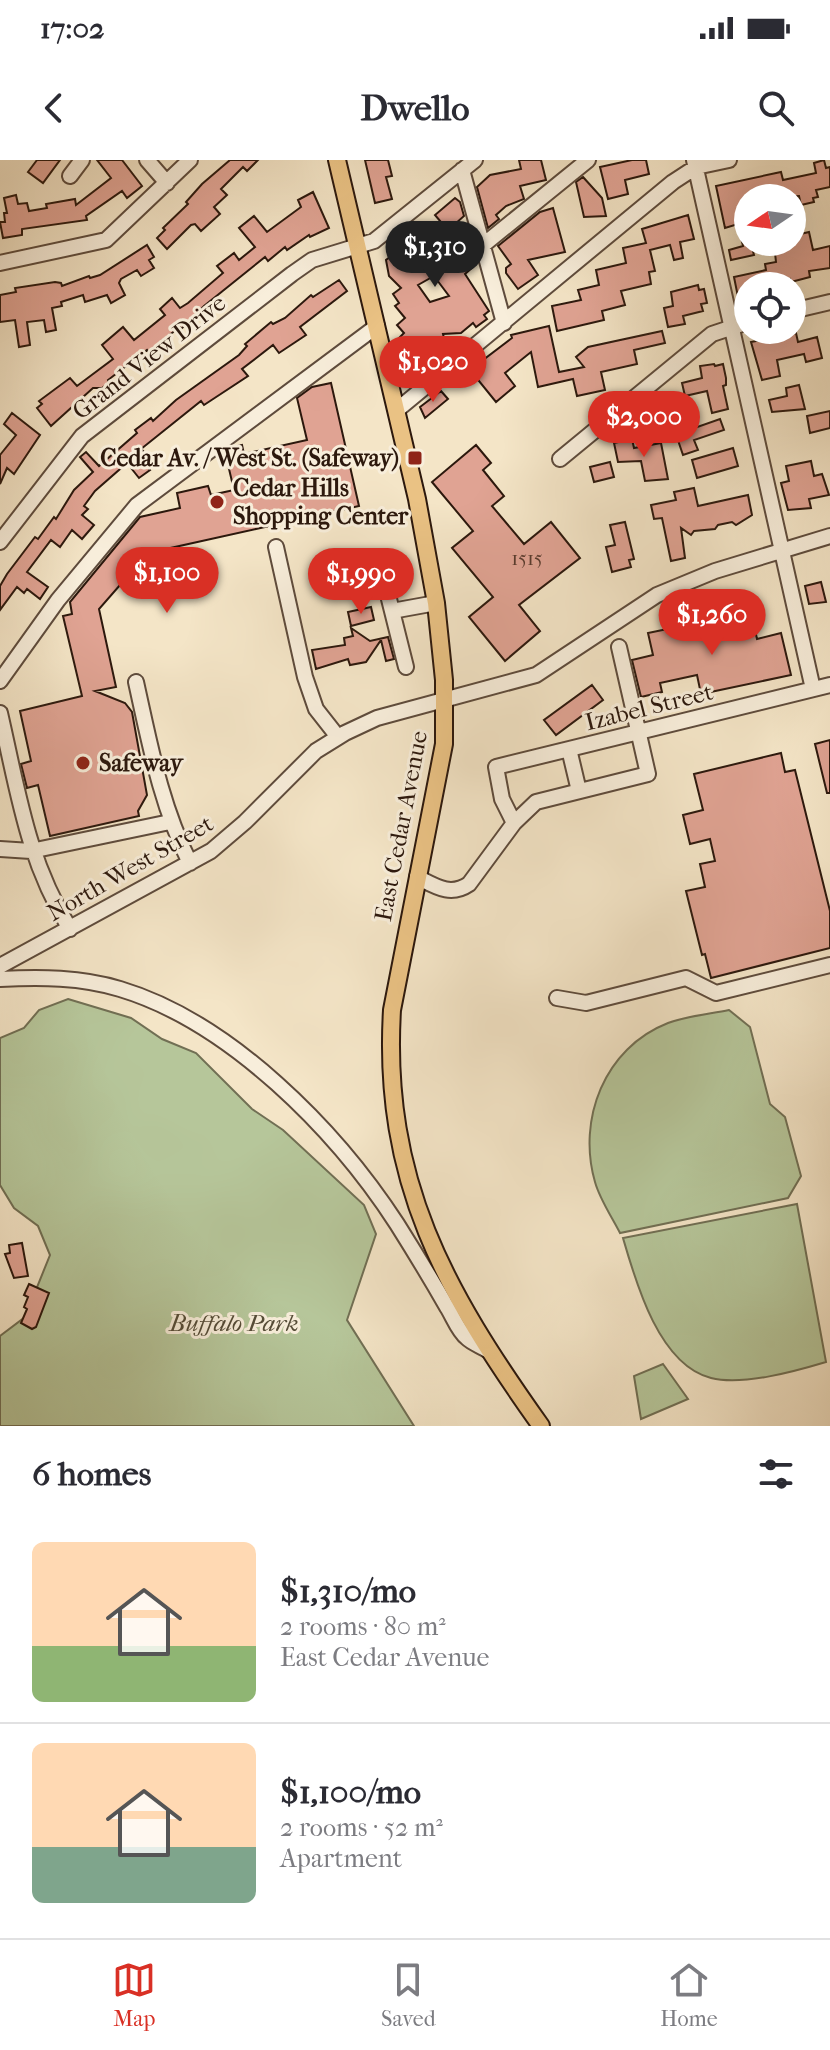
<!DOCTYPE html>
<html lang="en">
<head>
<meta charset="utf-8">
<style>
	body { margin:0; font-family:"IM FELL French Canon",serif; background:#f7f7f7; color:#2b2b33; height:100vh; display:flex; flex-direction:column; font-size:30px; white-space:nowrap }
	* { box-sizing:border-box; margin:0 }
	p { font-size:26px; color:#7c7c81 }
	.icon { flex:none; width:44px; height:44px; fill:none; stroke:currentColor; stroke-width:2; stroke-linecap:round; stroke-linejoin:round }
	.map { position:relative; height:1266px; overflow:hidden }
	.sheet { display:flex; flex-direction:column; background:#fff; flex:1 }
	.sheet>* { flex:none }
	.needle { width:52px; rotate:257deg }
	.buttons { position:absolute; left:734px; top:24px; display:grid; gap:16px }
	.buttons a { display:grid; place-items:center; width:72px; height:72px; border-radius:50%; background:#fff; box-shadow:0 8px 32px #0002; font-size:40px }
	.price { position:absolute; translate:-50% -68px; padding:0 18px; border-radius:28px; background:#d93025; color:#fff; font-size:26px; line-height:52px; filter:drop-shadow(0 2px 4px #0008) }
	.price::after { content:''; position:absolute; left:50%; top:48px; width:24px; height:18px; margin-left:-12px; background:inherit; clip-path:polygon(0 0,100% 0,50% 100%) }
	.price.active { background:#222; color:#fff }
	ul { padding:0; list-style:none }
	li { display:flex; align-items:center; gap:24px; height:200px; padding:0 32px }
	li+li { border-top:2px solid #e1e1e2 }
	li span { display:grid; place-items:center; flex:none; width:224px; height:160px; border-radius:12px; color:#555 }
	li>.icon { margin-inline-start:auto }
	span .icon { width:96px; height:96px; fill:#fffc; stroke-width:1 }
	li b { font-size:34px }
	h2 { display:flex; justify-content:space-between; align-items:center; height:96px; padding:0 32px; font-size:34px }
	.status { display:flex; justify-content:space-between; align-items:center; height:56px; padding:0 40px; background:#fff; direction:ltr }
	.status svg { height:22px; fill:currentColor }
	header { display:flex; justify-content:space-between; align-items:center; height:104px; padding:0 32px; background:#fff; font-size:36px; font-weight:800 }
	.dock { display:flex; justify-content:space-around; align-items:center; height:112px; border-top:2px solid #e1e1e2; background:#fff; font-size:22px; color:#7c7c81 }
	.dock a { display:grid; justify-items:center; gap:4px }
	.dock .active { color:#d93025 }
	.map>svg:first-child { display:block }
	.green { fill:#b6c69a; stroke:#716f54; stroke-width:2 }
	.building { fill:#e0a393; stroke:#2c180d; stroke-width:2; fill-rule:evenodd }
	.lines { fill:none; stroke-linecap:round; stroke-linejoin:round }
	.minor-casing { stroke:#5e4b3c; stroke-width:18 }
	.major-casing { stroke:#2c180d; stroke-width:20 }
	.minor { stroke:#f8eedb; stroke-width:14 }
	.major { stroke:#eac284; stroke-width:16 }
	.poi-dot { fill:#8f2418; stroke:#f8eedb; stroke-width:3 }
	.labels { text-anchor:middle; stroke-width:6; stroke-linejoin:round; paint-order:stroke }
	.number-label { font-size:20px; fill:#593b2e }
	.street-label { font-size:24px; fill:#2c180d; stroke:#f8eedb }
	.poi-label { font-size:24px; font-weight:bold; fill:#2c180d; stroke:#f8eedb; text-anchor:start }
	.park-label { font-size:24px; font-style:italic; fill:#554c37; stroke:#f8eedb }
</style>
</head>
<body>
<div class="status"><b>17:02</b><svg viewBox="0 0 49 12"><path d="M0 12V9h3v3zM5 12V6h3v6zM10 12V3h3v9zM15 12V0h3v12zM26 1h20v11H26zM47 4h2v5h-2z"/></svg></div>
<header><svg class="icon" aria-label="back" viewBox="0 0 24 24"><path d="M15 5l-7 7 7 7"/></svg>Dwello<svg class="icon" aria-label="search" viewBox="0 0 24 24"><circle cx="10" cy="10" r="6"/><path d="M15 15l6 6"/></svg></header>
<div class="map">
<svg width="830" height="1266" viewBox="0 0 830 1266">
	<rect width="100%" height="100%" fill="#f4e5c7"/>
	<filter id="stains"><feTurbulence type="fractalNoise" baseFrequency=".0025" numOctaves="4"/><feColorMatrix values="0 0 0 0 .2 0 0 0 0 .09 0 0 0 0 .02 0 0 0 .5 -.17"/></filter>
	<radialGradient id="worn" r=".72"><stop offset=".6" stop-color="#630" stop-opacity="0"/><stop offset="1" stop-color="#630" stop-opacity=".3"/></radialGradient>
	<!-- green -->
	<path class="green" d="M68 839 131 858 162 879 196 893 252 949 283 970 364 1045 376 1074 347 1160 414 1266H0V1176L25 1157 50 1095 38 1066 14 1048 0 1025V878L24 868 39 850Z
		M729 850 750 867 770 944 785 957 801 1016 788 1038 620 1073C612 1057 600 1040 595 1022 577 960 604 888 668 863 687 856 709 854 729 850Z
		M797 1044 826 1202C796 1211 743 1226 711 1218 659 1205 636 1123 623 1078Z
		M663 1204 688 1239 641 1259 634 1216Z"/>
	<!-- building -->
	<path class="building" d="M37 0H60L43 23 28 12Z
		M97 0H122L142 26 127 38 122 31 86 56 87 60 22 69V75L3 78 0 62H5L4 53H7L4 38 16 35 18 44 27 43 29 51 47 48 46 44 75 39 76 45 111 18Z
		M230 0H258L247 11 243 7 221 29 227 35 214 47 220 54 201 71 195 64 191 65 167 89 157 78 165 70 163 68 188 44 186 42 202 24Z
		M365 0H388L392 16 386 17 392 39 375 43Z
		M519 0H541L546 20 520 26 524 39 506 46 496 55 499 59 488 68 477 27 490 15 521 9Z
		M632 0H646L649 14 625 20 628 34 608 39 600 7Z
		M824 0 826 8 830 7V27L816 30 818 37 813 38 814 42 801 45 799 36 748 38V85L751 84 754 95 731 100 729 90 743 86 738 64 725 68 716 26 781 12 783 20 816 13 814 3Z
		M583 17 602 38 606 56 584 57 576 22Z
		M313 32 329 68 310 77 309 75 287 90 285 87 268 101 265 97 204 146 181 169 180 167 160 182 161 185 150 194 147 190 108 220 109 223 102 228H93L51 266 37 248 42 244 39 241 70 218 77 226 113 199 102 185 123 167 134 180 165 155 160 149 172 138 180 148 188 143 223 113 217 106 234 93 239 100 255 87 239 68 254 56 267 72 301 47 298 40Z
		M455 38 460 42 464 56 455 64 466 78 464 80 471 90 465 94 474 106 465 114 489 151 484 155 487 159 476 167 473 163 461 173 443 174 445 182 424 188 432 204 413 216 401 198 410 191 399 178 404 173 397 165 405 158 395 146 399 143 393 134 401 128 389 116 386 100 409 83 414 90 430 81 425 68 441 62 435 55ZM434 116 449 136 430 142 418 125Z
		M553 48 565 92 528 100 538 115 518 129 506 113V108L511 104 498 86 540 52Z
		M688 55 694 79 680 82 683 98 674 100 670 85 650 90 655 111 649 112 651 124 621 131 625 145 602 151 604 160 557 171 552 146 581 140 578 130 599 125 596 110 626 103 623 88 646 83 642 69Z
		M809 72 813 90 830 86V108L809 111 810 117 791 122 790 119 770 123 771 126H748V134L738 137 734 117 766 110 765 104 776 102 775 93 783 92 781 82H792V76Z
		M147 85 154 97 149 100 154 108 141 116 137 110 121 119 119 123 125 135 111 143 107 135 85 142 83 135 61 142 62 146 52 148 56 170 46 172 44 160 27 162 30 185 19 187 15 160 0 162V135L16 132 15 128 55 122 61 123 62 126 89 116 90 118 100 115Z
		M339 120 347 131 300 167 306 175 279 193 273 185 242 209 248 216 204 245 201 241 141 289 144 292 139 296 150 310 139 318 127 303 95 331 84 346 88 349 82 355 94 365 82 379 72 370 60 387 51 380 27 412 48 427 40 439 27 429 24 433 17 427 0 450V426L7 414 35 377 38 379 54 357 56 359 74 330 93 312 80 297 86 292 99 306 137 273 135 270 151 258 153 261 176 240 239 195 247 186 245 184 271 162 273 164 285 158 311 135 313 137Z
		M698 125 699 130 704 129 707 143 701 144 703 151 683 156 685 164 668 167 664 148 673 146 671 132Z
		M549 166 559 212 584 207 576 197 588 187 662 171 665 183 634 190 637 204 601 212 605 230 577 236 573 219 538 227 531 192 505 213 515 226 496 242 470 210 512 178 511 175Z
		M796 173 798 182 817 177 822 198 806 202 804 194 777 200 780 216 762 220 751 182Z
		M714 204 715 206 723 204 726 218V225L723 226 728 249 712 253 707 231 685 236 682 223 702 218 700 206Z
		M331 223 359 346 148 393 99 449 116 527 95 531 125 543 132 552 147 635 138 651 139 656 50 676 38 625 27 628 21 604 31 601 20 551 82 536 63 456 72 454 70 442 140 357 180 348 177 333 208 326 211 335 234 330 225 292 230 288 242 285 244 294 307 280 297 238 312 227Z
		M799 225 805 249 772 252 769 240 787 236 786 228Z
		M441 231 448 239 425 258 420 247Z
		M678 239 686 271 720 259 724 270 694 280 698 290 683 295 665 242Z
		M830 251V268L810 273 807 256Z
		M12 253 40 275 14 314 7 308 0 324V295L16 275 4 264Z
		M632 279 634 288 661 283 668 319 645 321 641 301 618 302 614 283Z
		M476 285 491 303 483 310 504 336 492 346 524 384 551 362 580 398 519 445 540 471 505 501 469 457 493 437 452 388 473 371 432 322Z
		M733 288 738 306 697 318 692 300Z
		M811 301 814 316 822 314 829 335 809 339 811 348 788 350 781 323 789 321 786 306Z
		M610 302 614 317 594 322 590 307Z
		M694 328 698 346 748 335 752 355 736 365 732 362 718 365 715 369 694 371 691 375 681 368 685 398 671 401 662 358 654 359 651 345 676 340 674 332Z
		M625 362 634 399 629 400 631 407 612 412 606 387 615 385 610 365Z
		M821 422 826 442 809 444 805 426Z
		M371 447 374 460 351 466 348 452Z
		M750 447 757 479 781 473 791 515 701 534 697 515 660 523 662 532 641 537 632 500 653 495 648 473 701 462 704 476 732 469 728 452Z
		M351 468 370 481 388 477 394 499 386 501 381 480 366 502 350 505 348 499 316 509 312 490 345 485 344 478 353 476Z
		M592 525 603 540 556 575 544 560Z
		M830 580V633H827L815 584Z
		M781 593 785 612 795 610 830 751V788L711 818 705 794 702 795 686 731 705 727 700 704 715 701 710 679 690 684 683 655 703 650 694 614Z
		M22 1083 28 1116 14 1118 5 1094 10 1093 9 1085Z
		M29 1124 49 1133 36 1167 32 1169 21 1163 27 1149 24 1147 28 1137 24 1135Z"/>
	<g class="lines">
		<defs>
			<path id="minor" d="M147 0 167 23
				M694 0 813 529
				M462 10 504 163
				M70 16 82 0
				M482 86 588 0
				M0 103 106 80 190 0
				M792 151 830 142
				M397 250 673 22 696 7 729 0
				M560 299 712 174 748 162
				M0 382 82 276 292 114 312 100 374 81 475 0
				M276 387 305 517 316 549 338 577
				M387 431 406 507
				M392 451 436 443
				M0 521 58 440 137 345 377 166
				M136 522C150 585 161 646 190 703
				M0 553C18 631 27 700 70 769
				M569 589 579 631
				M514 663 536 642 648 614 619 487
				M0 689 31 691 170 662
				M417 717C435 726 450 737 469 724L514 663 502 639 496 607 830 525
				M0 806 211 691 245 662 316 591 345 573 377 558 536 515 657 435 715 411 830 376
				M0 819C40 817 81 817 120 829 230 862 336 970 397 1064 414 1091 431 1119 447 1147 453 1156 458 1171 467 1178 472 1183 481 1186 487 1190
				M557 838 586 843 686 818 716 833 830 805"/>
			<path id="major" d="M337 0 417 339 436 443 444 520V584L392 850C382 1021 445 1131 541 1266"/>
		</defs>
		<!-- minor casing -->
		<use href="#minor" class="minor-casing"/>
		<!-- major casing -->
		<use href="#major" class="major-casing"/>
		<!-- minor -->
		<use href="#minor" class="minor"/>
		<!-- major -->
		<use href="#major" class="major"/>
	</g>
	<!-- markers -->
	<g class="poi-dot">
		<rect x="407" y="290" width="16" height="16" rx="4"/>
		<circle cx="217" cy="342" r="8"/>
		<circle cx="83" cy="603" r="8"/>
	</g>
	<g class="labels">
		<!-- number labels -->
		<g class="number-label">
			<text x="527" y="405">1515</text>
		</g>
		<!-- street labels -->
		<g class="street-label">
			<text transform="translate(149 197) rotate(-38)" y="8">Grand View Drive</text>
			<text transform="translate(649 547) rotate(-14)" y="8">Izabel Street</text>
			<text transform="translate(401 666) rotate(-79)" y="8">East Cedar Avenue</text>
			<text transform="translate(130 708) rotate(-30)" y="8">North West Street</text>
		</g>
		<!-- poi labels -->
		<g class="poi-label">
			<text x="399" y="306" text-anchor="end">Cedar Av. / West St. (Safeway)</text>
			<text x="233" y="336">Cedar Hills<tspan x="233" dy="28">Shopping Center</tspan></text>
			<text x="99" y="611">Safeway</text>
		</g>
		<!-- park labels -->
		<g class="park-label">
			<text x="234" y="1171">Buffalo Park</text>
		</g>
	</g>
	<rect width="100%" height="100%" filter="url(#stains)"/>
	<rect width="100%" height="100%" fill="url(#worn)"/>
</svg>
<div class="buttons">
<a><svg class="needle" viewBox="-14 -14 28 28"><path d="M0-13l5 13h-10z" fill="#e53935"/><path d="M0 13l5-13h-10z" fill="#7c7c81"/></svg></a>
<a><svg class="icon" aria-label="locate" viewBox="0 0 24 24"><circle cx="12" cy="12" r="6"/><path d="M12 2v4M12 18v4M2 12h4M18 12h4"/></svg></a>
</div>
<b class="price active" style="left:435px;top:129px">$1,310</b>
<b class="price" style="left:433px;top:244px">$1,020</b>
<b class="price" style="left:644px;top:299px">$2,000</b>
<b class="price" style="left:167px;top:455px">$1,100</b>
<b class="price" style="left:361px;top:456px">$1,990</b>
<b class="price" style="left:712px;top:497px">$1,260</b>
</div>
<section class="sheet">
<h2>6 homes<svg class="icon" aria-label="filters" viewBox="0 0 24 24"><path d="M4 7h16M4 17h16"/><circle cx="9" cy="7" r="2"/><circle cx="15" cy="17" r="2"/></svg></h2>
<ul>
<li><span style="background:linear-gradient(#ffd9b3 65%,#8fb573 0)"><svg class="icon" aria-label="home" viewBox="0 0 24 24"><path d="M3 11l9-7 9 7M6 9v11h12V9"/></svg></span><div><b>$1,310/mo</b><p>2 rooms · 80 m²</p><p>East Cedar Avenue</p></div></li>
<li><span style="background:linear-gradient(#ffd9b3 65%,#7fa58c 0)"><svg class="icon" aria-label="home" viewBox="0 0 24 24"><path d="M3 11l9-7 9 7M6 9v11h12V9"/></svg></span><div><b>$1,100/mo</b><p>2 rooms · 52 m²</p><p>Apartment</p></div></li>
</ul>
</section>
<nav class="dock">
<a class="active"><svg class="icon" aria-label="map" viewBox="0 0 24 24"><path d="M3 6l6-2 6 2 6-2v14l-6 2-6-2-6 2zM9 4v14M15 6v14"/></svg>Map</a>
<a><svg class="icon" aria-label="saved" viewBox="0 0 24 24"><path d="M7 4h10v16l-5-4-5 4z"/></svg>Saved</a>
<a><svg class="icon" aria-label="home" viewBox="0 0 24 24"><path d="M3 11l9-7 9 7M6 9v11h12V9"/></svg>Home</a>
</nav>
</body>
</html>
